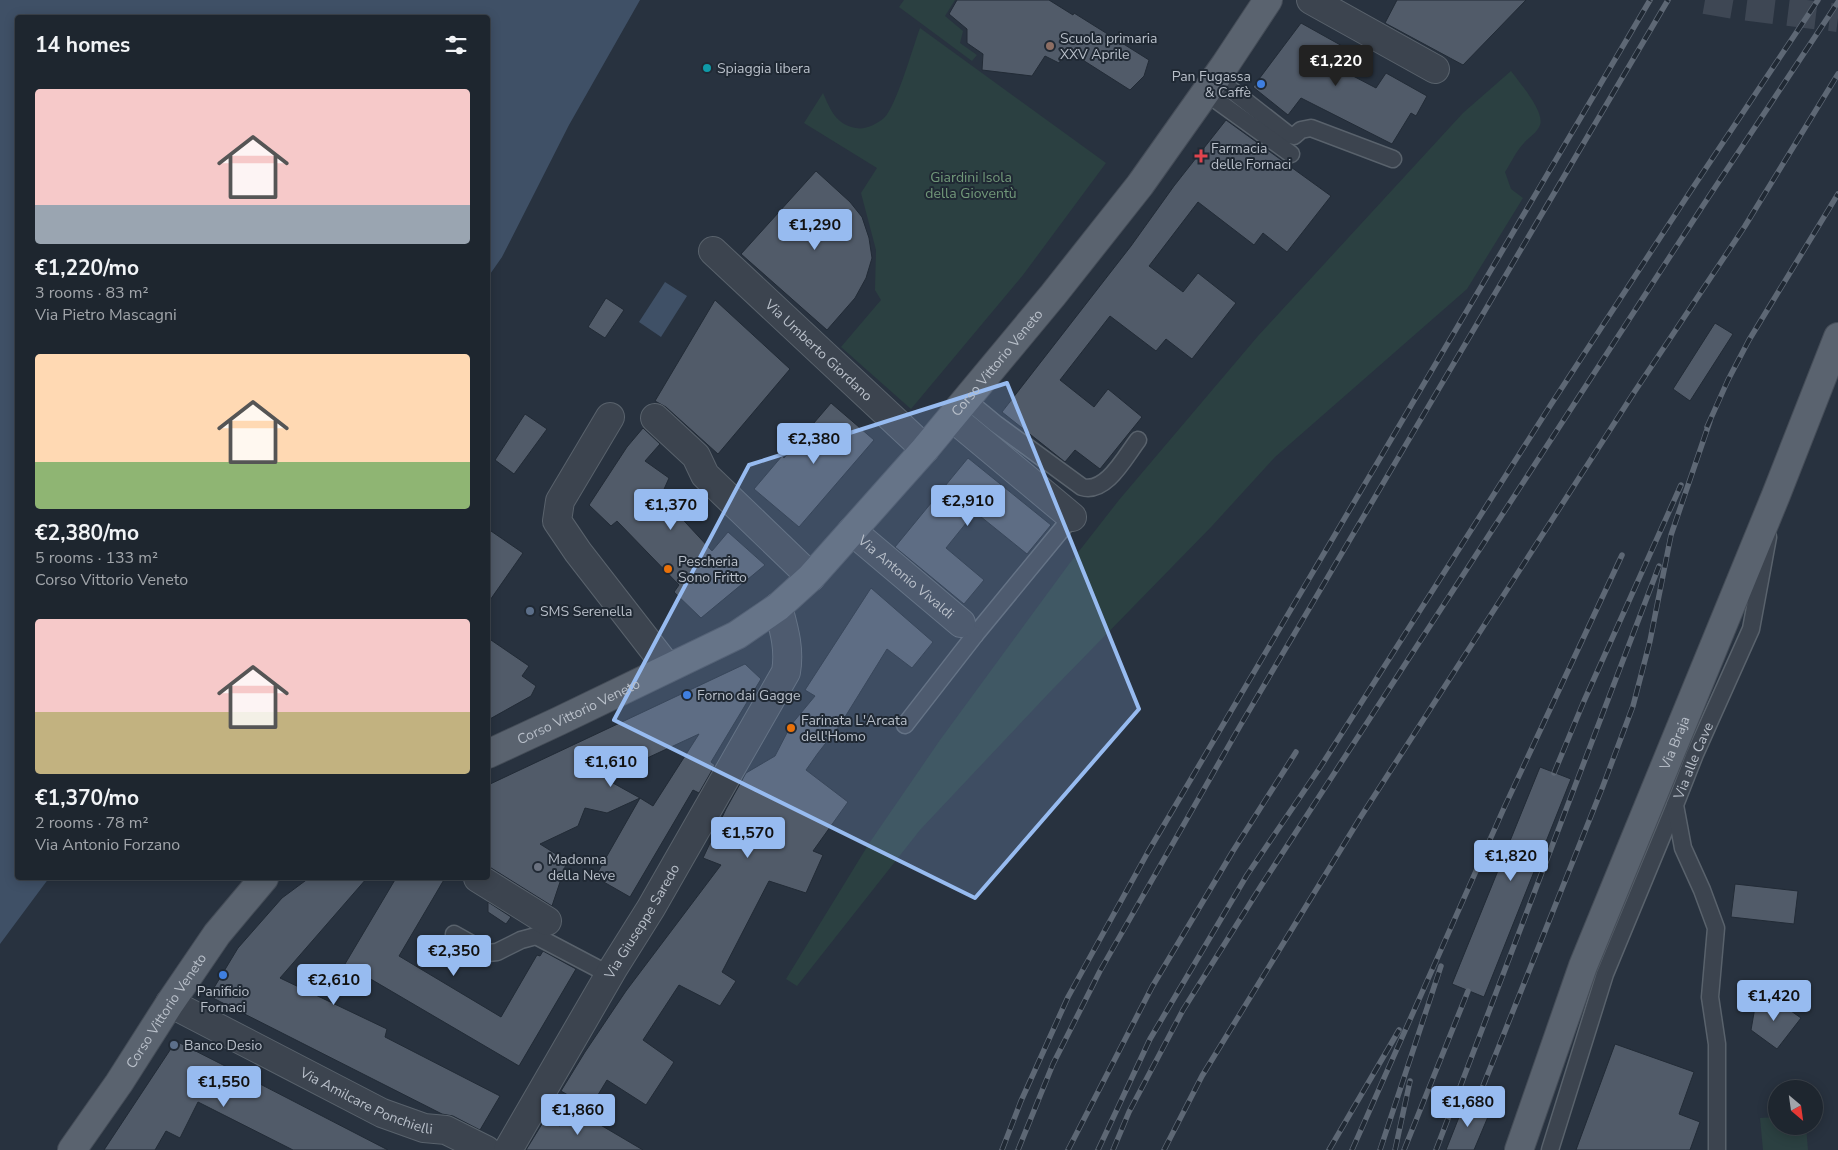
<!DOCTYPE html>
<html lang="en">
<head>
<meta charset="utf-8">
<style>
	body { margin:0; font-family:"Nunito Sans",sans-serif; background:#262e37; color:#f1f3f6; height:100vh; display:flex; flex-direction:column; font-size:19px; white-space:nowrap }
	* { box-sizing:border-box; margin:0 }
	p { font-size:16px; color:#a1a5aa }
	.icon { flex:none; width:28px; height:28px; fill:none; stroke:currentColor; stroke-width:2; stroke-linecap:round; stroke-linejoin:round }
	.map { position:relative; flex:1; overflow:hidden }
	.sheet { position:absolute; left:15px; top:15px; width:475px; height:865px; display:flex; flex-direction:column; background:#1e262f; border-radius:5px; box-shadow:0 2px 12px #0003,0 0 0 1px #3c434b }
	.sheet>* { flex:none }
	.needle { width:32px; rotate:151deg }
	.tools { position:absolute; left:1768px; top:1080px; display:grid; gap:10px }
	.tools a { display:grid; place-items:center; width:55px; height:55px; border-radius:50%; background:#1e262f; box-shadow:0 2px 12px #0003,0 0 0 1px #3c434b; font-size:25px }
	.price { position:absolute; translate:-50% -42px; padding:0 11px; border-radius:5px; background:#97bbf0; color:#111; font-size:16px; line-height:32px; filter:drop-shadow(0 1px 2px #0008) }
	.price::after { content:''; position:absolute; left:50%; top:30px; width:15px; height:11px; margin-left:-8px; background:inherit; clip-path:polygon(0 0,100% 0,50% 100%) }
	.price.current { background:#222; color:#fff }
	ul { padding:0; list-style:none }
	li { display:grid; align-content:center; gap:10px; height:265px; padding:0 20px }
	li span { display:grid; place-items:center; height:155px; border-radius:5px; color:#555 }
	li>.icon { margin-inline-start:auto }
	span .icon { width:90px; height:90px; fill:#fffc; stroke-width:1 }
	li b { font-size:21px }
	h2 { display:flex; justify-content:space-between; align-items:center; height:60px; padding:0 20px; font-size:21px }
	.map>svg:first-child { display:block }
	.green { fill:#2b4041 }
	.water { fill:#3f5066 }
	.building { fill:#515b69; stroke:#222b36 }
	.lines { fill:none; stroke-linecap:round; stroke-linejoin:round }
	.secondary-tunnel { stroke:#3e4754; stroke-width:28; stroke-dasharray:28 14; stroke-linecap:butt }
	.lane-casing { stroke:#59626c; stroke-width:19 }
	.street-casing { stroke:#59626c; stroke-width:30 }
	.primary-casing { stroke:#454d58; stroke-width:30 }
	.lane { stroke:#3c444f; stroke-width:16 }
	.street { stroke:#3c444f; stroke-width:28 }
	.primary { stroke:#5a636f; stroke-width:28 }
	.rail-casing { stroke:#5e6875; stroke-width:5.5 }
	.rail { stroke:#202934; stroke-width:4; stroke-dasharray:11; stroke-linecap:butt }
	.marked { fill:#97bbf0; fill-opacity:0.2; stroke:#97bbf0; stroke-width:4; stroke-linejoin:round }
	.education-dot { fill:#8d6e63; stroke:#202934; stroke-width:2 }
	.culture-dot { fill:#0f9aa8; stroke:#202934; stroke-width:2 }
	.shop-dot { fill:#3f7fe0; stroke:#202934; stroke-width:2 }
	.health-dot { fill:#e0444e; stroke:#202934; stroke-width:2 }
	.food-dot { fill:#e8710a; stroke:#202934; stroke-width:2 }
	.service-dot { fill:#5c6f8a; stroke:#202934; stroke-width:2 }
	.worship-dot { fill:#6b7280; stroke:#202934; stroke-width:2 }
	.labels { text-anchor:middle; stroke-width:4; stroke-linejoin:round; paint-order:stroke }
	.poi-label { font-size:14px; fill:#b8bfc9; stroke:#202934; text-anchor:start }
	.park-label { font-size:14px; fill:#719879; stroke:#202934 }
	.street-label { font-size:14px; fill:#b8bfc9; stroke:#202934 }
</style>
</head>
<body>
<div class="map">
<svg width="1838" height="1150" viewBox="0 0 1838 1150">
	<rect width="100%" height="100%" fill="#28323f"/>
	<!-- green -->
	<path class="green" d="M904 0H955L945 16 963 31 960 43 977 55 972 61 899 7Z
		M920 28 1106 163 1023 275 911 409 841 347 881 300 875 290 876 250 861 193 877 168 804 123 823 93C830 109 836 125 856 128 865 130 877 124 884 118 896 107 913 47 920 28Z
		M1511 71C1519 82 1545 112 1540 125 1537 133 1529 137 1524 143 1516 151 1511 163 1505 172L1511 189 1523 198 1467 289 1275 457 1212 526 1049 693 920 830 797 986 786 979 870 842 940 740 1069 564 1119 500 1258 336 1463 113Z
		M1776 1117V1126H1806L1808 1150H1763L1760 1118Z"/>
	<!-- water -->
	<path class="water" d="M0 0H640L569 125 502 257 488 277V18H18V878H49L0 944Z
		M665 282 687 296 661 337 639 322Z"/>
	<!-- building -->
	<path class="building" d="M957 0H1049L1073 15 1074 13 1149 60 1144 76 1130 90 1067 50 1059 63 1045 56 1032 76 982 70 983 54 967 43V29L949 14Z
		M1397 0H1526L1463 65 1385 23Z
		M1301 23 1344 47 1334 66 1376 88 1386 73 1427 96 1416 116 1411 113 1392 144 1301 98 1288 115 1253 87Z
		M1226 120 1331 196 1287 252 1263 233 1254 245 1198 202 1149 266 1183 292 1198 273 1236 303 1192 359 1166 339 1156 351 1110 316 1060 380 1094 407 1108 389 1142 417 1100 469 1075 450 1065 462 1002 412 1131 246 1174 186Z
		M816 171 850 202 862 217 869 238 872 258 866 278 855 298 827 330 741 254Z
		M606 298 624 310 605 338 588 327Z
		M715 300 790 369 718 454 666 407 655 401Z
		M1715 323 1733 334 1690 401 1673 389Z
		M831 403 874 440 799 527 754 489 782 456 784 458Z
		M525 414 547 429 514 474 495 460Z
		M643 428 660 444 645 461 669 478 661 496 712 551 728 532 765 565 701 618 674 592 679 585 617 521 611 526 589 505 627 447Z
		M968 458 1051 525 1027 554 975 512 946 548 984 580 964 604 895 547Z
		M488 529 523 553 488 603Z
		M871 588 933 642 912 668 887 649 840 725 818 753 806 770 848 802 813 851 823 855 806 893 769 881 722 972 736 981 720 1006 679 985 643 1040 674 1062 646 1105 607 1080 590 1108 561 1091 585 1052 626 991 721 865 703 858 726 809 746 773 775 756 791 725 815 696 805 690Z
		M488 638 529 666 522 676 536 686 531 696 488 720Z
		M745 664 761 679 711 762 715 765 699 793 693 790 630 897 595 877 640 798 653 806 699 734 604 778 640 798 607 813 585 808 578 826 540 844 567 861 552 906 488 866V785Z
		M1540 767 1571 779 1484 997 1452 984Z
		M309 878H367L280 978 387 1029 385 1037 500 1096 480 1130 453 1116 442 1114 209 996 238 948 282 898Z
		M396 878H445L399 956 501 1017 537 955 540 956 543 951 576 969 519 1066 345 964Z
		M1735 884 1798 891 1794 924 1731 917Z
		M488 902 511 917 506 924 488 912Z
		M1774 999 1801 1018 1777 1049 1751 1030 1755 1007Z
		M176 1041 231 1069 388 1150H293L198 1102 180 1138 166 1131 155 1150H104Z
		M1615 1044 1694 1072 1679 1114 1700 1122 1690 1150H1576Z
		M1465 1102 1490 1112 1474 1150H1446Z
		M570 1107 643 1150H526L545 1119 560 1126Z"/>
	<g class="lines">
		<!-- secondary-tunnel -->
		<path class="secondary-tunnel" d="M1705 0 1734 5 1838 18"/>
		<defs>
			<g id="lane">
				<path d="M1216 78 1289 135 1294 136 1301 130 1311 128 1393 159"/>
				<path d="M1205 92 1291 154"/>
				<path d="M967 400 996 424 1082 487C1106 494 1125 457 1138 440"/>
				<path d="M961 623 975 635 1072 517"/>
				<path d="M905 725 975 635"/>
				<path d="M454 934 488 953 497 952 521 940 536 936 610 975"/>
				<path d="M1550 1150 1605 974 1675 805"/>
				<path id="s1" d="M1717 1150V1044L1710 997 1716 928 1702 890 1683 848 1675 805 1695 754 1751 629 1768 537"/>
			</g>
			<g id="street">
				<path d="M1311 0 1435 69"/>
				<path id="s2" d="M713 251 925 449"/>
				<path d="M610 417 560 501 557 521 578 552 668 668"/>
				<path d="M952 417 1072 517"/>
				<path d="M655 418 696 456 705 475 811 577"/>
				<path id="s3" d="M852 531 961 623"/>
				<path d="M478 878 547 921"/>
				<path id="s4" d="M170 1003 382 1113 424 1128 446 1130 486 1150"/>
				<path id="s5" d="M508 1150 614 967 651 908 786 672C790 649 784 629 778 607"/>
			</g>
			<g id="primary">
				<path id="s6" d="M488 754 559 721 737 635 778 607 811 577 925 449 1053 295 1140 185 1225 65 1268 0"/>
				<path id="s7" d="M72 1150 119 1083 170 1003 217 934 264 878"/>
				<path id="s8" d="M1519 1150 1583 966 1776 495 1838 337"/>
			</g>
		</defs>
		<!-- lane casing -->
		<use href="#lane" class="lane-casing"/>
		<!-- street casing -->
		<use href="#street" class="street-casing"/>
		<!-- primary casing -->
		<use href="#primary" class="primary-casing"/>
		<!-- lane -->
		<use href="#lane" class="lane"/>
		<!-- street -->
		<use href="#street" class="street"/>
		<!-- primary -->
		<use href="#primary" class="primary"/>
		<defs>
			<path id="rail" d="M1707 427 1728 380 1749 340 1838 194
				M1554 773 1584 701 1681 485
				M1475 1106 1603 786 1633 706 1650 641 1671 535 1710 421
				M1002 1150 1021 1101 1068 997 1148 852 1650 0
				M1018 1150 1053 1064 1100 971 1240 726 1668 0
				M1068 1150 1152 987 1233 851 1296 752
				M1098 1150 1150 1039 1247 875 1321 766 1550 406 1688 195 1818 0
				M1113 1150 1129 1112 1183 1010 1261 886 1704 204 1838 2
				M1164 1150 1202 1076 1360 818 1635 391 1745 226 1838 74
				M1329 1150 1399 1030
				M1352 1150 1504 808 1622 555
				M1380 1150 1441 966
				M1395 1150 1410 1081
				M1404 1150 1468 991
				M1436 1150 1659 566"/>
		</defs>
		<!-- rail casing -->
		<use href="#rail" class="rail-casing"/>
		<!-- rail -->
		<use href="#rail" class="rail"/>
	</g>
	<!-- marked area -->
	<path class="marked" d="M1007 383 1139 709 975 898 614 720 749 465Z"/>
	<!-- markers -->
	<circle class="education-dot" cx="1050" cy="46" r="5"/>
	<circle class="culture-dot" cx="707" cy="68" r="5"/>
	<g class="shop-dot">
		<circle cx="1261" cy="84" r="5"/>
		<circle cx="687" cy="695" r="5"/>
		<circle cx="223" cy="975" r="5"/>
	</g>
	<path class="health-dot" d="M1198.5 148.5h5v5h5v5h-5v5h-5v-5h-5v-5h5z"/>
	<g class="food-dot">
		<circle cx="668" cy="569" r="5"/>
		<circle cx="791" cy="728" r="5"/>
	</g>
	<g class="service-dot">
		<circle cx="530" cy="611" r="5"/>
		<circle cx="174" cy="1045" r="5"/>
	</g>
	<circle class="worship-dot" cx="538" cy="867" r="5"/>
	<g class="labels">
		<!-- poi labels -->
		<g class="poi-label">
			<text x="1060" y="43">Scuola primaria<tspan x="1060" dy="16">XXV Aprile</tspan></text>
			<text x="717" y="73">Spiaggia libera</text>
			<text x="1251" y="81" text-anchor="end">Pan Fugassa<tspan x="1251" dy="16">&amp; Caffè</tspan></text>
			<text x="1211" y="153">Farmacia<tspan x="1211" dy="16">delle Fornaci</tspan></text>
			<text x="678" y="566">Pescheria<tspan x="678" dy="16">Sono Fritto</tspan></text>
			<text x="540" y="616">SMS Serenella</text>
			<text x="697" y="700">Forno dai Gagge</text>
			<text x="801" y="725">Farinata L'Arcata<tspan x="801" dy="16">dell'Homo</tspan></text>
			<text x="548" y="864">Madonna<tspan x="548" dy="16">della Neve</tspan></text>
			<text x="223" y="996" text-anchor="middle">Panificio<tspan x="223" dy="16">Fornaci</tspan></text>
			<text x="184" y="1050">Banco Desio</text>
		</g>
		<!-- park labels -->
		<g class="park-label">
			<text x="971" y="182">Giardini Isola<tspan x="971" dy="16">della Gioventù</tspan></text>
		</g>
		<!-- street labels -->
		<g class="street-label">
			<text dy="5" stroke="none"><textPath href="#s2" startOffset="145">Via Umberto Giordano</textPath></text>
			<text dy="5" stroke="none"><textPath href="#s6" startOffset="654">Corso Vittorio Veneto</textPath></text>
			<text dy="5" stroke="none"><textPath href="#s3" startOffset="71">Via Antonio Vivaldi</textPath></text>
			<text dy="5" stroke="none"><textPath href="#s6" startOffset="100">Corso Vittorio Veneto</textPath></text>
			<text dy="5" stroke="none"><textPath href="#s8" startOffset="436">Via Braja</textPath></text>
			<text dy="5" stroke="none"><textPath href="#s1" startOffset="401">Via alle Cave</textPath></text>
			<text dy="5" stroke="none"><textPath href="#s5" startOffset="265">Via Giuseppe Saredo</textPath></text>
			<text dy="5" stroke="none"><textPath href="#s7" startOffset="168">Corso Vittorio Veneto</textPath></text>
			<text dy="5" stroke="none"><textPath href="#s4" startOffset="220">Via Amilcare Ponchielli</textPath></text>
		</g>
	</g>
</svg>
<div class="tools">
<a><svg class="needle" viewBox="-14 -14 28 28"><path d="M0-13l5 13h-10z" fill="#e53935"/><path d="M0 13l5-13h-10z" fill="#a1a5aa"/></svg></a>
</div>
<b class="price current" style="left:1336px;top:87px">€1,220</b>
<b class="price" style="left:815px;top:251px">€1,290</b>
<b class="price" style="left:814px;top:465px">€2,380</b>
<b class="price" style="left:968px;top:527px">€2,910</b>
<b class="price" style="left:671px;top:531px">€1,370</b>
<b class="price" style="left:611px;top:788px">€1,610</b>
<b class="price" style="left:748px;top:859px">€1,570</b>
<b class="price" style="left:1511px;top:882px">€1,820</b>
<b class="price" style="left:454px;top:977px">€2,350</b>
<b class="price" style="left:334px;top:1006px">€2,610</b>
<b class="price" style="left:1774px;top:1022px">€1,420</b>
<b class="price" style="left:224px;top:1108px">€1,550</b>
<b class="price" style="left:1468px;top:1128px">€1,680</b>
<b class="price" style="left:578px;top:1136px">€1,860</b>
<section class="sheet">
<h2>14 homes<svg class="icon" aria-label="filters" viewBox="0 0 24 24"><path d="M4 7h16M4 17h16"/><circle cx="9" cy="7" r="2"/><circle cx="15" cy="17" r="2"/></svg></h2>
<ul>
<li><span style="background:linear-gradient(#f6c9c9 75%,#9aa5b1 0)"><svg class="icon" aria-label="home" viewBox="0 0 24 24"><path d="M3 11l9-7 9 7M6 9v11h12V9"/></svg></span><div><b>€1,220/mo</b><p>3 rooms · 83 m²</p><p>Via Pietro Mascagni</p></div></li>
<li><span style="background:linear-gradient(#ffd9b3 70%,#8fb573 0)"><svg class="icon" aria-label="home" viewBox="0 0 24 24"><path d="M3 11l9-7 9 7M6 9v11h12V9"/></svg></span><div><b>€2,380/mo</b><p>5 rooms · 133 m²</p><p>Corso Vittorio Veneto</p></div></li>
<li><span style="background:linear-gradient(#f6c9c9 60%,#c2b280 0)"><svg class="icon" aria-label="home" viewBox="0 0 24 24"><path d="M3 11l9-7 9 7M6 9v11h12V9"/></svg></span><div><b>€1,370/mo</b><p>2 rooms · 78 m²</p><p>Via Antonio Forzano</p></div></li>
</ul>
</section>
</div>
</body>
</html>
